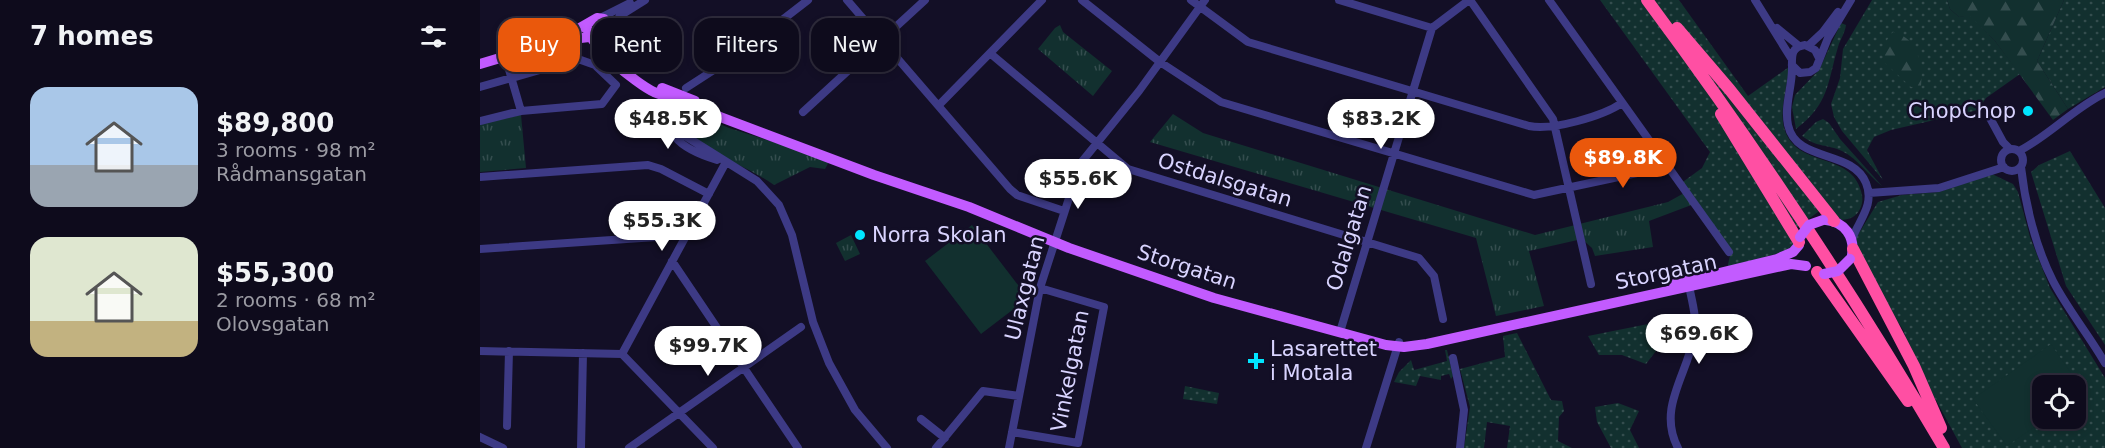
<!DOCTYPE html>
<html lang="en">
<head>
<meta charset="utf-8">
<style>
	body { margin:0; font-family:"DejaVu Sans",sans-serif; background:#1c1929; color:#f1f3f6; height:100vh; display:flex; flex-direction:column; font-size:22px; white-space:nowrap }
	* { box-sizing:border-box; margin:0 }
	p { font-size:20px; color:#9b9ba3 }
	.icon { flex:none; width:33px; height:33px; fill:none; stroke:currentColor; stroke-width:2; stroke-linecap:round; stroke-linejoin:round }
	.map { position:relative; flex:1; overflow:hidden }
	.sheet { display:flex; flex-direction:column; background:#0e0b1c; width:480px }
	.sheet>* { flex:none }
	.guide { position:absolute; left:18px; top:18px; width:570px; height:54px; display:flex; gap:12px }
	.tools { position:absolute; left:1552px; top:375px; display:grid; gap:12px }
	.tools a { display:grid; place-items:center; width:54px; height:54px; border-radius:12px; background:#0e0b1c; box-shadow:0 3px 9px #0003,0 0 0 2px #2e2b3b; font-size:30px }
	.price { position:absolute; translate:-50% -51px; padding:0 14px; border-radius:21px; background:#fff; color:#222; font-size:20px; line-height:39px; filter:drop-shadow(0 2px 3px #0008) }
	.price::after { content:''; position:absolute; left:50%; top:36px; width:18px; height:14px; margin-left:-9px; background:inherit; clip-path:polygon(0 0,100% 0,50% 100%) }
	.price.on { background:#ea580c; color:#fff }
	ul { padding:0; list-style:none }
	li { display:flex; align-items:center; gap:18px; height:150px; padding:0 30px }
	li span { display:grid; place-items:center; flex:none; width:168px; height:120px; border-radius:18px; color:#555 }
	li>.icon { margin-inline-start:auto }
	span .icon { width:72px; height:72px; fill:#fffc; stroke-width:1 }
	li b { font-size:26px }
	h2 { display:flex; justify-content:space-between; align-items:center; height:72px; padding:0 30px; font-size:26px }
	.pill { padding:0 21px; border-radius:18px; background:#0e0b1c; box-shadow:0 3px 9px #0003,0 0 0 2px #2e2b3b; font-size:21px; line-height:54px }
	.pill.on { background:#ea580c; color:#fff }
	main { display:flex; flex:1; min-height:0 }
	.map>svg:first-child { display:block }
	.grass { fill:url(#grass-dots); fill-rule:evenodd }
	.forest { fill:url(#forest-firs) }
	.park { fill:url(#park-tufts) }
	.pitch { fill:#12302f }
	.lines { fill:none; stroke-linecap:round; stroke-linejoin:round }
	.minor { stroke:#3d3a85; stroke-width:8 }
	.major { stroke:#c25bff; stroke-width:10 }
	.highway { stroke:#ff4fa3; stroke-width:12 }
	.major-bridge { stroke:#c25bff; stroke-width:10 }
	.poi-dot { fill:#00e5ff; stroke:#130f26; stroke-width:2 }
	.labels { text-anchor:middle; stroke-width:5; stroke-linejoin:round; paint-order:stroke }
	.poi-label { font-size:21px; fill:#d9d4ff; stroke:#130f26; text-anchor:start }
	.street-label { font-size:21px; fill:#d9d4ff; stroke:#130f26 }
</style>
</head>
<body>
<main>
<section class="sheet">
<h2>7 homes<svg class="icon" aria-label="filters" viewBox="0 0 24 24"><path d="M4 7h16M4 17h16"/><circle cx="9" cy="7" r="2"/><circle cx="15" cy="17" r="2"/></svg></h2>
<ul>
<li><span style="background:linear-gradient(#a9c7e8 65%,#9aa5b1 0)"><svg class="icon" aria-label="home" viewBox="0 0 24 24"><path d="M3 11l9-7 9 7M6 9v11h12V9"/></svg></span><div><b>$89,800</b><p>3 rooms · 98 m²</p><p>Rådmansgatan</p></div></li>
<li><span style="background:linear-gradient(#dfe7d0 70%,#c2b280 0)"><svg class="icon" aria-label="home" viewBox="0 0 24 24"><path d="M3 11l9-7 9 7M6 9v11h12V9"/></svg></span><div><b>$55,300</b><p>2 rooms · 68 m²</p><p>Olovsgatan</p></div></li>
</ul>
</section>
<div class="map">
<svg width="1625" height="448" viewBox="0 0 1625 448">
	<defs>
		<pattern id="grass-dots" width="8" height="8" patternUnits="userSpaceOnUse" patternTransform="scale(1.5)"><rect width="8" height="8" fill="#12302f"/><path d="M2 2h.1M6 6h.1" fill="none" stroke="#344d4e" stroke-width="1.8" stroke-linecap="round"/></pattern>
		<pattern id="forest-firs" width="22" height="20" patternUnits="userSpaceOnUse" patternTransform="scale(1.5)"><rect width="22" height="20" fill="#12302f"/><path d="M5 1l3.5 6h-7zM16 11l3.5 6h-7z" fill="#344d4e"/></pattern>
		<pattern id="park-tufts" width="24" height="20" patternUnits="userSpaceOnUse" patternTransform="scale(1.5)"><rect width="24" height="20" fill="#12302f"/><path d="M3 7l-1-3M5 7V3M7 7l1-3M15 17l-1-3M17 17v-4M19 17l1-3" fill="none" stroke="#344d4e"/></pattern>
	</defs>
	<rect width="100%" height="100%" fill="#130f26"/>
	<!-- grass -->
	<path class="grass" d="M1120 0H1199L1268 96 1309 67C1308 87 1298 111 1305 131 1318 168 1371 152 1381 191 1383 197 1383 203 1380 209 1376 217 1370 219 1362 220L1346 206 1311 232 1314 243 1311 249 1247 269 1251 251 1200 184 1222 168 1230 152Z
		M1392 0H1467L1470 9 1479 17 1490 15 1515 41 1540 74 1506 98 1498 110 1411 130 1394 137 1387 150 1403 180 1362 131 1354 117 1351 104 1360 78 1363 49Z
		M1584 0H1625V87L1588 109 1557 61Z
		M1361 23 1366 25C1365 33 1360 40 1358 47 1347 84 1349 104 1316 129L1312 107 1315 95 1339 70Z
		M1343 119 1349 123 1360 139 1402 186C1388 175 1378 159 1362 151 1347 144 1338 148 1322 136L1336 122Z
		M1590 151 1625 208V345L1586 286 1551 172 1559 165Z
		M1512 174 1533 184 1538 192 1550 237 1570 288 1625 378V448H1482L1426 345C1427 334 1421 323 1412 318L1377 250 1376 238 1398 202 1422 195 1459 192ZM1563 386H1596V418H1563Z
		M1168 324 1180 336 1176 351 1166 364 1142 355H1119L1108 336Z
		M1037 333 1071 400 1082 401 1084 411 1079 417 1078 441 1092 448H1027L1030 426 1007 422 1004 448H984L990 407 980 369 1025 357 1023 336Z
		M965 350H967L973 376 971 379 969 374 961 376V380L940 376 936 386 914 382 919 372 931 360 934 370 967 361Z
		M705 386 739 393 737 404 703 399Z
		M1138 403 1159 411 1150 430 1159 448H1131L1117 422 1115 407Z"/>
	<!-- forest -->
	<path class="forest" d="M1467 0H1584L1557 61 1588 109 1573 120 1515 41 1490 16 1479 17 1470 9Z
		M1413 32C1438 38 1443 63 1441 86L1431 87 1405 63 1404 44Z"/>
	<!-- park -->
	<path class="park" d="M580 25 583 32 632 71 613 96 558 49 575 28Z
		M204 110H209L249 128 350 160 345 169 330 167 294 185C268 166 231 156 207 134 203 131 201 122 199 117Z
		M693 114 723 133 1055 235 1188 202 1206 192 1214 204 1169 221 1173 247 1115 256 1112 248 1102 239 1049 251 1064 306 1016 316 996 238 670 142Z
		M41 115 46 168 0 172V124Z
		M371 235 380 254 365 261 356 243Z"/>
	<!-- pitch -->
	<path class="pitch" d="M492 225 548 298 501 334 445 261Z
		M1571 344 1604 392 1596 398V386H1563V418L1566 419 1527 446 1493 399Z"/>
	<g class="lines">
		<!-- minor -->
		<path class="minor" d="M367 0 530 189 537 195 584 211
			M602 0 680 62 741 102 1054 195 1157 173 1183 160
			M711 0 768 42 1049 126C1072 131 1123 116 1142 103
			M859 0 952 28
			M990 0 1073 119 1111 284
			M1069 0 1249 252
			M1275 0 1311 58
			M120 18 150 3
			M1297 28 1319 46
			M129 29 141 15 165 0
			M1328 46 1343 32 1358 12
			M511 54 648 169 939 258 954 276 963 319
			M25 56 41 111
			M1339 58 1335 50 1325 45C1310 47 1312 57 1312 69 1312 88 1304 106 1308 125 1316 163 1372 149 1386 183 1395 205 1379 220 1372 239
			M1312 65 1320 73 1330 72 1336 68 1348 38 1371 0
			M0 87 98 59 115 65 136 85 122 104 41 111 0 121
			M206 88 257 55 328 0
			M193 94C177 133 201 149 237 160
			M202 96 196 119 202 134 277 181 299 205 312 235 333 322 349 363 375 410 407 448
			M459 105 562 0
			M323 112 445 0
			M1510 118 1523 142 1530 149
			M1521 160a11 11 0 1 1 22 0a11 11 0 1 1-22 0Z
			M1539 151C1570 135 1594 108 1625 93
			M1541 167C1545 204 1556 248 1573 281 1588 310 1609 335 1625 363
			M0 177 168 165 181 169 229 194
			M1389 193 1459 188 1524 167
			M0 249 206 235
			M192 261 318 448
			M860 332 952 28 989 0
			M0 351 142 354
			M142 354 246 162
			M142 354 233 448
			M973 358 984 410 980 448
			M441 419 465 438
			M27 426 29 351
			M532 432 598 443 624 307 560 288
			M0 437 23 448
			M101 448 103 353
			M149 448 321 327
			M456 448 503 391 539 396
			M529 448 560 288 600 164 659 91 725 0
			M886 448 919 342
			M1198 448C1177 408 1207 376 1214 336 1218 319 1211 298 1208 281"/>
		<!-- major -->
		<path class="major" d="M107 24C103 41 158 85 174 92L394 175 489 207 589 248 734 298 906 345 924 347 947 344 1311 264 1326 266
			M128 33 131 47 138 58
			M84 37 117 18 124 19 128 25 126 37
			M0 64 76 41 109 37
			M182 88 215 101
			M1346 220C1365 222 1375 237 1372 255
			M1194 284 1297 259 1313 252 1319 245"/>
		<!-- highway -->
		<path class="highway" d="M1167 0C1274 144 1373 293 1464 448
			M1197 28 1250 90 1354 221
			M1241 114 1319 242
			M1373 249 1434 366 1461 428
			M1337 272 1428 401"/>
		<!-- major-bridge -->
		<path class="major-bridge" d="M1320 237 1329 225 1343 220
			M1344 274 1358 271 1370 259"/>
	</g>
	<!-- markers -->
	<g class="poi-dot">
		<circle cx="1548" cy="111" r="6"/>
		<circle cx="380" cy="235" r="6"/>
		<path d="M773 352h6v6h6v6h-6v6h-6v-6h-6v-6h6z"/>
	</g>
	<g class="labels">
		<!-- poi labels -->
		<g class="poi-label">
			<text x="1536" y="118" text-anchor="end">ChopChop</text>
			<text x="392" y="242">Norra Skolan</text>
			<text x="790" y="356">Lasarettet<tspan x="790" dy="24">i Motala</tspan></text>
		</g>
		<!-- street labels -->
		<g class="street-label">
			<text transform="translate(745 180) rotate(17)" y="7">Ostdalsgatan</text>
			<text transform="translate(869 238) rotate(-73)" y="7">Odalgatan</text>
			<text transform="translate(707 267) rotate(18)" y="7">Storgatan</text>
			<text transform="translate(1186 272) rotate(-12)" y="7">Storgatan</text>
			<text transform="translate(545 288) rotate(-76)" y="7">Ulaxgatan</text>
			<text transform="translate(590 371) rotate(-79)" y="7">Vinkelgatan</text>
		</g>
	</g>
</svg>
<div class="tools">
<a><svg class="icon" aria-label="locate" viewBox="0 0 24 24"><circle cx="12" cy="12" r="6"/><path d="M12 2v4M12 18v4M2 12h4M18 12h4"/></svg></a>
</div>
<b class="price" style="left:188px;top:150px">$48.5K</b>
<b class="price" style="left:901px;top:150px">$83.2K</b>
<b class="price on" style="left:1143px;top:189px">$89.8K</b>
<b class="price" style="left:598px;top:210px">$55.6K</b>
<b class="price" style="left:182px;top:252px">$55.3K</b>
<b class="price" style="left:1219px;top:365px">$69.6K</b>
<b class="price" style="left:228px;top:377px">$99.7K</b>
<div class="guide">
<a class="pill on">Buy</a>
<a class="pill">Rent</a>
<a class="pill">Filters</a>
<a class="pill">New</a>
</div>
</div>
</main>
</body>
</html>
